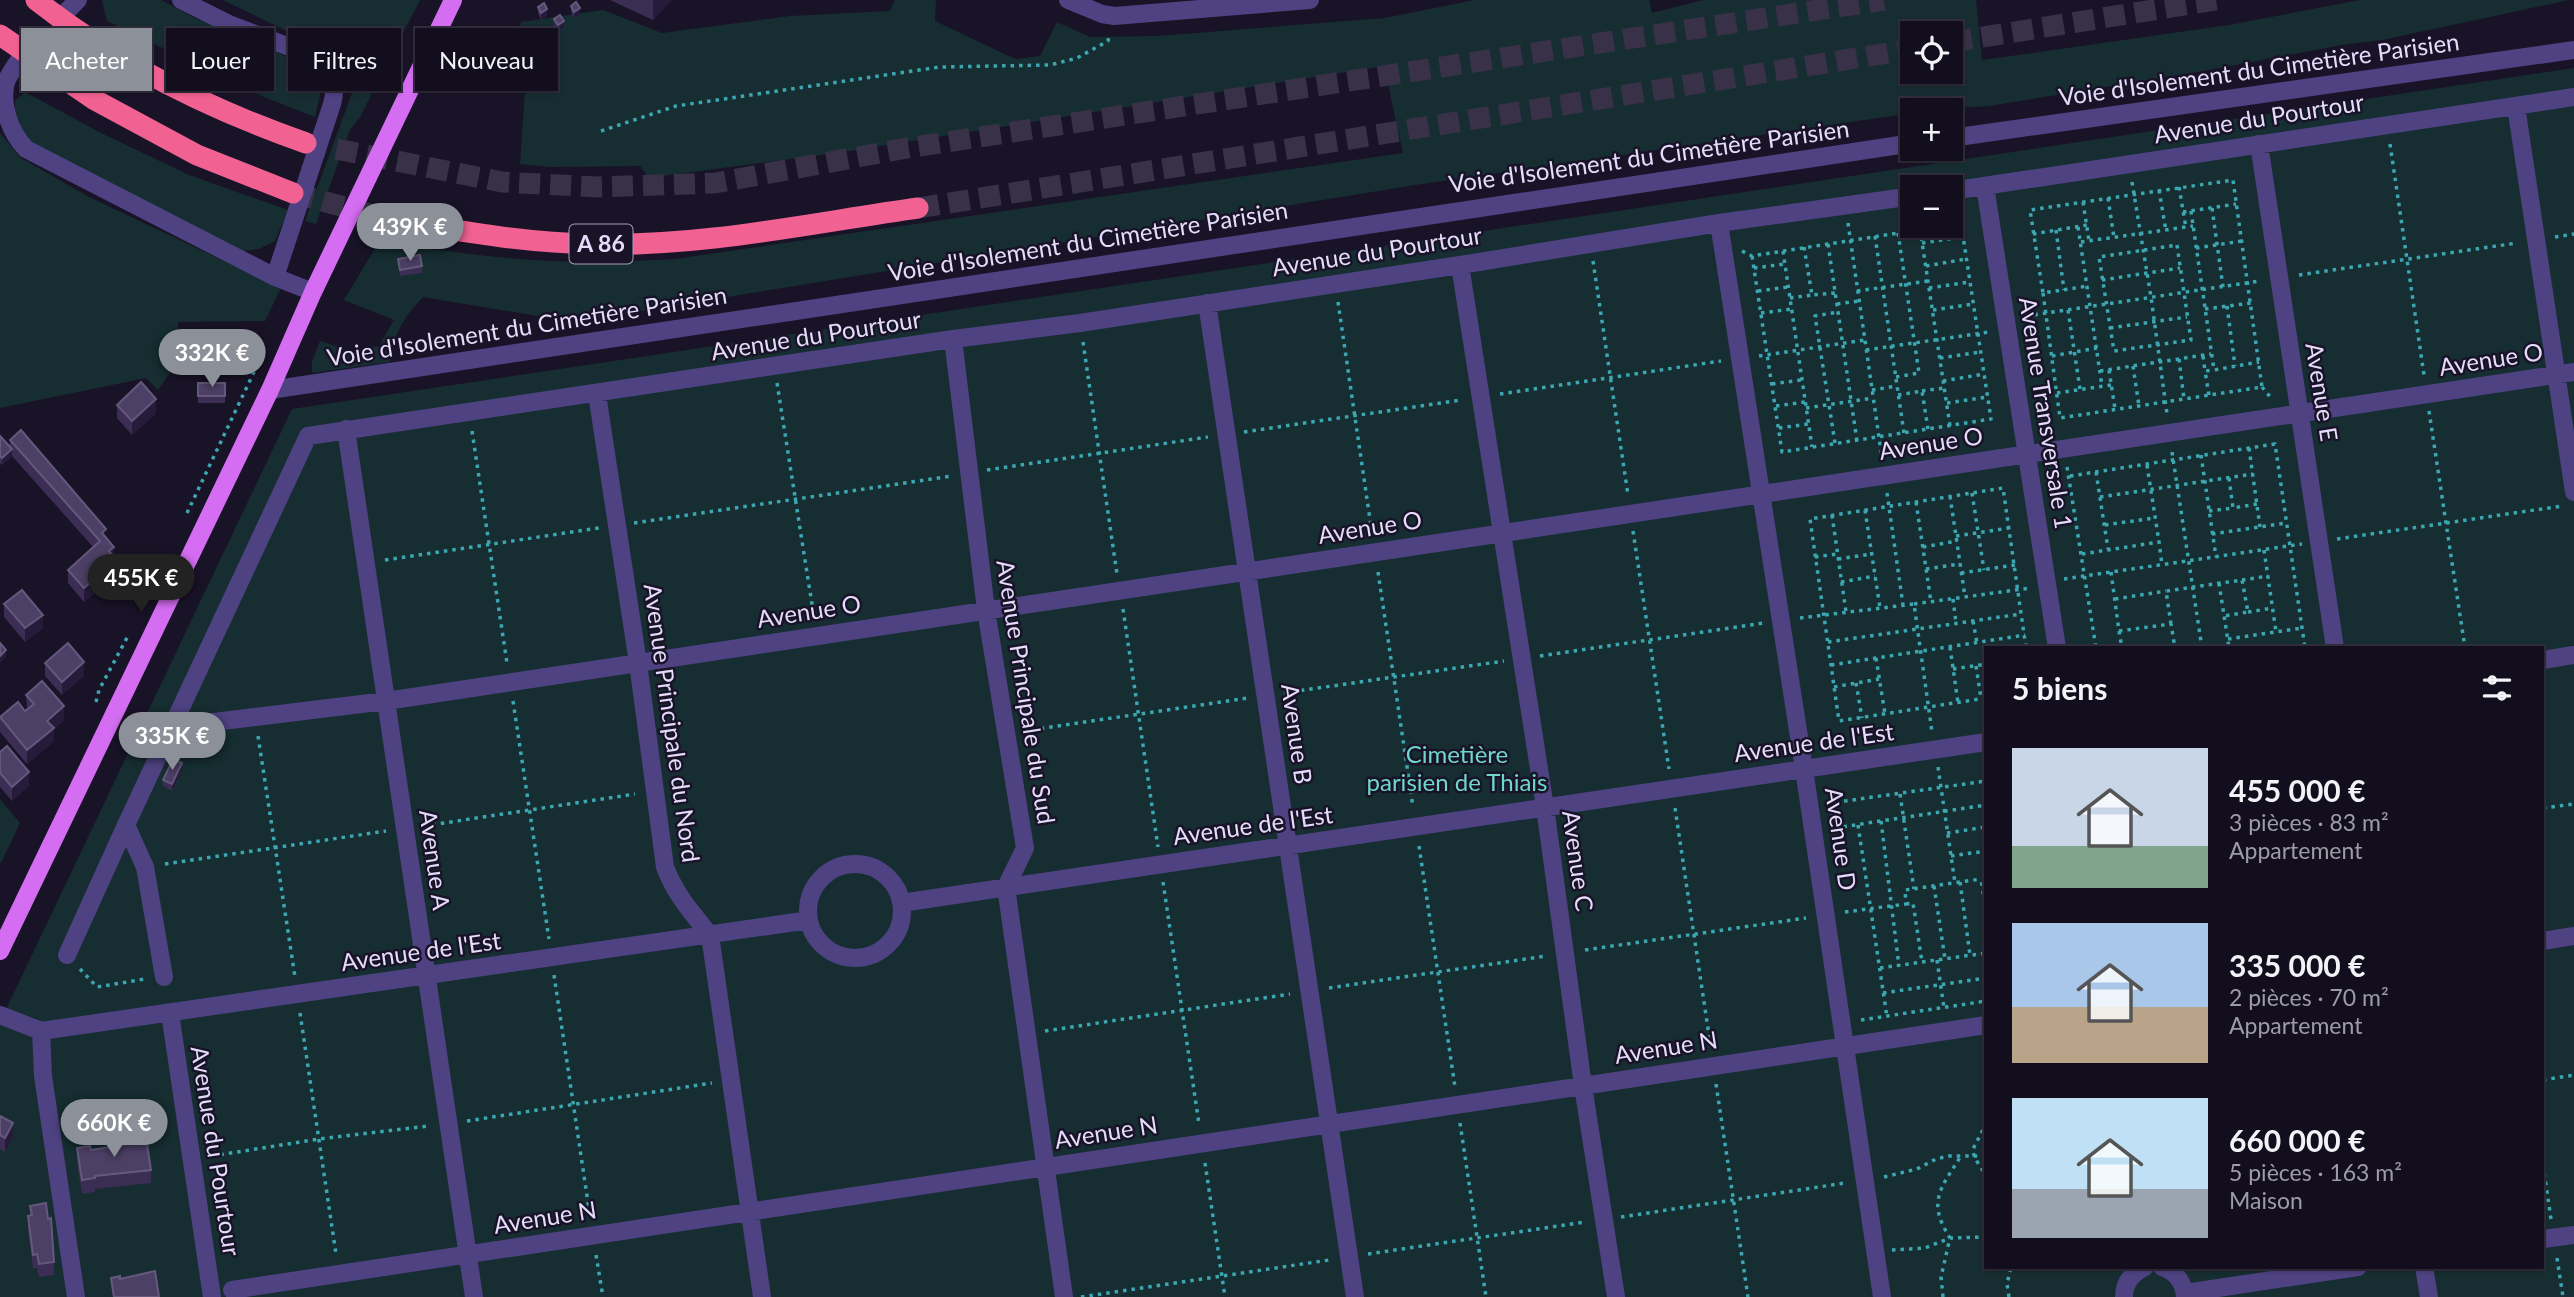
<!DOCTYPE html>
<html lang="fr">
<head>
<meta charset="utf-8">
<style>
	body { margin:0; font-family:Lato,sans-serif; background:#1c1727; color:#f1f3f6; height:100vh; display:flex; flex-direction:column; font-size:26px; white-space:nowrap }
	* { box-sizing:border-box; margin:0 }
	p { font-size:23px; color:#9d9ca4 }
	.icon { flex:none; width:38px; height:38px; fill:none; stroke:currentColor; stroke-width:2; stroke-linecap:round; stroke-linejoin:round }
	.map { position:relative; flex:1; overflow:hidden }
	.sheet { position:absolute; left:1984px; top:646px; width:560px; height:623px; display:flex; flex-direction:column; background:#130e1e; border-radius:0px; box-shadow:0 2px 5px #0004,0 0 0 2px #322e3c }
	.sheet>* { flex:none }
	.banner { position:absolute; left:21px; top:28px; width:665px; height:63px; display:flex; gap:14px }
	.buttons { position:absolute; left:1900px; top:21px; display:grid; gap:14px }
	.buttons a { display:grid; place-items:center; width:63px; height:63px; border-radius:0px; background:#130e1e; box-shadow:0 2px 5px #0004,0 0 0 2px #322e3c; font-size:35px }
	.price { position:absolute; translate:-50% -60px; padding:0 16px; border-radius:24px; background:#8c9099; color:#fff; font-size:23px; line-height:46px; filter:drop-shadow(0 2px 4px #0008) }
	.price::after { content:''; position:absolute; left:50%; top:42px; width:21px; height:16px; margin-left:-10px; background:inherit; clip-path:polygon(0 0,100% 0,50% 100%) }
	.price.selected { background:#222; color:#fff }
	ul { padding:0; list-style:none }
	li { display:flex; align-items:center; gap:21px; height:175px; padding:0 28px }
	li span { display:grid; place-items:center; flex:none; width:196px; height:140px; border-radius:0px; color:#555 }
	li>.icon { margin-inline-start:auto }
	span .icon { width:84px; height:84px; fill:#fffc; stroke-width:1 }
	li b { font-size:30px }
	h2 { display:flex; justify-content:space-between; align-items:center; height:84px; padding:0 28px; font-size:30px }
	.pill { padding:0 24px; border-radius:0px; background:#130e1e; box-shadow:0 2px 5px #0004,0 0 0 2px #322e3c; font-size:24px; line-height:63px }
	.pill.selected { background:#8c9099; color:#fff }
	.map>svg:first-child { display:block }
	.green { fill:#162e31; fill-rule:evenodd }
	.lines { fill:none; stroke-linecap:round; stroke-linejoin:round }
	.highway-tunnel { stroke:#383148; stroke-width:21; stroke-dasharray:21 10; stroke-linecap:butt }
	.path { stroke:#3ca6b1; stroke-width:3.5; stroke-dasharray:3.5 5; stroke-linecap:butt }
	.minor { stroke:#4e4282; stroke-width:18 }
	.major { stroke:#d46df2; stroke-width:18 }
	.highway { stroke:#f16292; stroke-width:21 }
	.wall { fill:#3b2d54 }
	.shaded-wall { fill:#261b3b }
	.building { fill:#4d4066; stroke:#65587d; stroke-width:2 }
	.labels { text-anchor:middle; stroke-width:5; stroke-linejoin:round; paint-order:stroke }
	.shield { fill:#191328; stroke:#a8a0bc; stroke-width:2 }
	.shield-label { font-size:23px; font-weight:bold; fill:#e5dcfc }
	.street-label { font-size:24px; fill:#e5dcfc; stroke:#191328 }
	.park-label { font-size:24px; fill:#6ed7cc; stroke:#191328 }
</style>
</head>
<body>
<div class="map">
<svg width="2574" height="1297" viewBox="0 0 2574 1297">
	<rect width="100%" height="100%" fill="#191328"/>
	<!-- green -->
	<path class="green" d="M102 0H161L195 18 283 55 316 72 321 90 315 117 259 95 107 21Z
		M223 0H420L360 117 350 130 316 224 305 221 352 93C356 78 357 64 344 55H336Z
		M895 0H936L935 21 1015 59 1040 56 1057 22 1090 37 1158 36 1385 18 1475 0H1649L1652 13 1703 0H1976L1982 60 2229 25 2360 0H2569L2382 40 2342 45 2203 71 1989 106 1913 110V113L1415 185 574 322 423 297C402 319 395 332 390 362L312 373V362L320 341 350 351 379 346 394 320 344 300 380 240C450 253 523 262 594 262 621 262 648 260 675 259L1403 153 1384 66 843 152 662 176 647 175 640 166 550 167 520 164 525 91 505 81 521 22 603 10 662 33 790 16 890 11ZM1913 33H1951V72H1913Z
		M2574 68V1297H0V1022L292 409ZM1913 187H1951V226H1913ZM1986 648H2543V1267H1986Z
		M25 92 101 133 189 175 288 210 275 241 259 249 243 251 29 144 14 120 15 101Z
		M0 133 21 158 89 197 281 288 265 321 178 322 177 363 158 390 146 378 0 408Z
		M0 799 20 823 1 863 0 861Z"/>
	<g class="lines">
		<!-- highway-tunnel -->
		<path class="highway-tunnel" d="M1951 42 2216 0
			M306 143 502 182 598 187 715 183 907 148 1884 0
			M293 193 392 220
			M918 208 1913 49"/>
		<!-- path -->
		<path class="path" d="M601 131 676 106 940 67 1050 65 1077 58 1108 41 1109 35
			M2390 144 2424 375
			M2132 182 2151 297 2167 414
			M2179 187 2186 228
			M2159 190 2166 231
			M2108 198 2114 238
			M2083 202 2089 241
			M2212 208 2223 287
			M2191 211 2214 370 2259 362
			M2183 212 2236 204
			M1848 223 1882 458
			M2078 227 2102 386
			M1920 229 1950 426
			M2056 230 2064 290
			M2033 234 2087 225
			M1875 236 1904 433
			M2555 237 2574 234
			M2081 242 2193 226
			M1922 243 1963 237
			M1828 244 1857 441
			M2177 245 2191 340 2114 351 2099 257Z
			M1804 247 1812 295 1835 293
			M2196 248 2242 241
			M1742 251 1752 256 1943 226
			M1783 251 1812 447
			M1752 256 1782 452 1991 419 1961 223 1951 224
			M1593 261 1628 495
			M1926 266 1966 259
			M1754 268 1785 264
			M2299 275 2517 243
			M2102 280 2180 268
			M1929 288 1970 282
			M1758 291 1788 287
			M1857 291 1928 281
			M2043 293 2060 418 2262 387 2233 180 2030 210 2043 293 2088 286
			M1790 298 1812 295
			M1338 302 1372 533
			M1837 304 1859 301
			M2227 306 2235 366
			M2205 309 2251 303
			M1933 310 1973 304
			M2068 310 2080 389
			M1761 313 1792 309
			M2026 316 2260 281
			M2110 328 2187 317
			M1083 342 1117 574
			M1866 350 1989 332
			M1759 356 1865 340
			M2052 356 2097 348
			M2203 356 2205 371
			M1940 358 1981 352
			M2179 359 2184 399
			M2133 366 2139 406
			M2109 370 2115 409
			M2100 371 2211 354
			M1896 377 1919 373 1898 233
			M1943 381 1984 374
			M777 383 814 617
			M1772 384 1801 380
			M2262 387 2272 399
			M1872 390 1897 386
			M1922 391 1944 388
			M2057 393 2111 385
			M1500 394 1721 361
			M1898 395 1922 391 1928 429
			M2209 395 2205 371 2214 370
			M1947 403 1988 397
			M1776 406 1805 402
			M1806 408 1873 398
			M2429 411 2465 648
			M1779 428 1808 424
			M472 431 507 663
			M1244 432 1461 400
			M1835 443 1815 316 1838 312
			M2249 448 2260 527
			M2172 452 2202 648
			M2201 455 2216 557
			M2147 465 2159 542
			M2067 467 2096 648
			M987 470 1208 437
			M2096 472 2108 549
			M2070 476 2275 444 2305 648
			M2229 478 2233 508 2257 504
			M1887 493 1903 605
			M1972 493 1984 570
			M1950 496 1965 597
			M2100 497 2253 474
			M1916 502 1931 602
			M1865 510 1880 608
			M2209 511 2233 508
			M187 513 263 353
			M1832 515 1846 612
			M634 523 952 476
			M2105 525 2154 518
			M1633 531 1669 769
			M2212 534 2286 523
			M1956 536 2009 528
			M2337 539 2562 506
			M1923 547 1957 541
			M2264 550 2276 632
			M2082 554 2159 542 2162 565
			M1815 557 1837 554
			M1838 559 1872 554
			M385 560 599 528
			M1926 569 1960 564
			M1378 572 1413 807
			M2111 572 2119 631 2171 624 2175 648
			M1961 573 2015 565
			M2064 579 2302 544
			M2242 580 2268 576
			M1841 582 1875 576
			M2219 583 2229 648
			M1953 599 1956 623
			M2115 599 2166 591
			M1914 604 2030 588
			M1123 609 1158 847
			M2248 612 2273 608
			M1800 618 1914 604 1932 732
			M1973 621 1977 643
			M2171 624 2166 591 2242 580 2248 612 2224 616
			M2119 631 2122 648
			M2228 639 2302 628
			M1828 642 2021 614
			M1950 647 1958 703
			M1540 656 1764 623
			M1876 658 1885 714
			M1831 665 2025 635
			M1976 666 1981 698
			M1953 669 1986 664
			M1856 683 1862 718
			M1834 687 1879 679
			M1284 693 1504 661
			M1986 698 1839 721 1810 519 2003 488 2026 648
			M513 701 549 939
			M96 702 99 690 129 634
			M1024 731 1248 698
			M258 736 295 977
			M1938 767 1955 883
			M1900 794 1914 889
			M1675 808 1711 1049
			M2543 808 2574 804
			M1881 821 1899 966
			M1858 825 1887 1017
			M424 826 635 794
			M1835 828 1986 805
			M1835 832 1831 803 1986 781
			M1947 833 1986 827
			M1419 846 1455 1087
			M1951 856 1986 851
			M165 864 386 831
			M1986 878 1981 879 1986 913
			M1163 882 1199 1124
			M1960 882 1970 955
			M1934 886 1945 959
			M1906 904 1913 903 1922 962
			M1845 912 1906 904 1905 890 1981 879
			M1585 950 1806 918
			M1937 960 1944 1008
			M1880 968 1986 953
			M80 969 97 987 145 979
			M554 975 590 1216
			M1329 988 1546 956
			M1883 993 1986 978
			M300 1013 336 1254
			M1861 1020 1986 1001
			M1045 1031 1290 994
			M2543 1080 2574 1075
			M1716 1084 1748 1297
			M467 1121 712 1083
			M1986 1122C1975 1153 1964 1144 1986 1175
			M1460 1123 1486 1297
			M212 1156 319 1139 428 1126
			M1205 1163 1225 1297
			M2543 1165 2551 1219
			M1884 1177 1917 1169 1936 1159 1949 1156H1986
			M1621 1217 1845 1183
			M1892 1250 1925 1248 1950 1238 1986 1237
			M1368 1254 1585 1222
			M596 1255 603 1297
			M2557 1258 2563 1297
			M1081 1297 1329 1260
			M1943 1297 1941 1277 1950 1238C1927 1202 1940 1189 1961 1156
			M2009 1297 2007 1284 2011 1267"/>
		<!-- minor -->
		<path class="minor" d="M181 0 231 25 319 58C334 71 337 86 332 104L275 277
			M1068 0 1102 14 1114 16 1310 0
			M59 19 78 0
			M24 53C18 62 10 72 6 82 0 105 10 132 26 149L275 277 313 292
			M2516 106 2574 492
			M1951 138 2574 50
			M2259 144 2335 648
			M1985 186 2057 648
			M1951 191 2574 97
			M1719 223 1804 769 1882 1297
			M1460 265 1545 807 1583 1086 1616 1297
			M1207 303 1355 1297
			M953 339 986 610 1025 848 1006 887 1064 1297
			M270 390 1913 143
			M597 394 638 663 665 867C675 894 692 913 710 935L762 1297
			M346 429 474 1297
			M2543 660 2574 655
			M173 727 386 701 2574 372
			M808 911a47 47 0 1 1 94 0a47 47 0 1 1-94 0Z
			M901 903 1986 742
			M2543 941 2574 936
			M67 955 126 825
			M164 977 145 867 126 825 308 436 953 339 1080 323 1460 265 1719 223 1913 196
			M170 1013 212 1297
			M0 1015 41 1031 43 1076 76 1297
			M41 1031 809 920
			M2543 1239 2574 1235
			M2162 1267C2176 1271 2184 1283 2185 1297
			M2424 1267 2429 1297
			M232 1290 1986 1025
			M2185 1293 2358 1267
			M2124 1297C2124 1282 2132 1273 2145 1267"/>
		<!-- major -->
		<path class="major" d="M0 951 270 390 313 292 453 0"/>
		<!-- highway -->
		<path class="highway" d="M36 0C117 64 209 109 306 143
			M0 35 95 100 197 155 293 193
			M392 220C459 231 526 243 594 244 702 247 811 223 918 208"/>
	</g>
	<!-- wall -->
	<path class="wall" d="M610 0H671L653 20Z
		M571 6 580 15 574 18 571 12Z
		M538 7 547 16 541 20 538 13Z
		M554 19 564 28 558 32 554 25Z
		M398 259 422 266V273L400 276Z
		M198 383H225V403H198Z
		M117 405 156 413 132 435 117 418Z
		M0 436 10 447V440L106 537 114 558 116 574 84 602 68 583V570L93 547 12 456 2 465 0 463Z
		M4 604 43 628 25 642 4 617Z
		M45 663 84 676 62 695 45 676Z
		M26 695 64 720 54 729V741L27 764 0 732V717L27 710Z
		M0 752 29 786 12 801 0 787Z
		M182 770 172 791 163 786V780Z
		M0 1116 13 1137 5 1152 0 1149Z
		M77 1148 91 1150 151 1170V1183L95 1189V1192L82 1194 77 1162Z
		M30 1206 54 1262V1275L39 1277 37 1268 33 1269 28 1229V1216H30Z"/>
	<!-- shaded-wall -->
	<path class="shaded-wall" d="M653 0H671L653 20Z
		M580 8V15L574 18V12Z
		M547 9V16L541 20V13Z
		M564 21V28L558 32V25Z
		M156 399V413L132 435V421Z
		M12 449V456L2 465V458Z
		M114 547V560L109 551Z
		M116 560V574L84 602V588Z
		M43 615V628L25 642V628Z
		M6 650V657L0 663V656Z
		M84 662V676L62 695V682Z
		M64 706V720L54 729V741L27 764V750L47 721Z
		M182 763V770L172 791V784Z
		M29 772V786L12 801V787Z
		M13 1123V1137L5 1152V1138Z"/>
	<!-- building -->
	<path class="building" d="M576 2 580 8 574 12 571 6Z
		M544 3 547 9 541 13 538 7Z
		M560 15 564 21 558 25 554 19Z
		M420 255 422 266 400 270 398 259Z
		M141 382 156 399 132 421 117 405Z
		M198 383H225V396H198Z
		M21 430 106 529 102 533 114 547 109 551 116 560 84 588 68 570 100 541 10 440Z
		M0 436 12 449 2 458 0 456Z
		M22 590 43 615 25 628 4 604Z
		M0 643 6 650 0 656Z
		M68 643 84 662 62 682 45 663Z
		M42 681 64 706 47 721 54 728 27 750 0 717 18 702 25 711 34 704 26 695Z
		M7 746 29 772 12 787 0 773V752Z
		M173 759 182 763 172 784 163 780Z
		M0 1116 13 1123 5 1138 0 1135Z
		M146 1137 151 1170 95 1176V1178L82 1180 77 1148 90 1146 91 1150 134 1143 133 1139Z
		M46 1203 48 1219 51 1218 54 1262 39 1264 37 1254 33 1255 28 1216 32 1215 30 1206Z
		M155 1271 159 1297H114L111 1278 120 1276V1279Z"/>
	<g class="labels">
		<!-- shield labels -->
		<rect class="shield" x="569.5" y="224.5" width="63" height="39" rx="5"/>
		<g class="shield-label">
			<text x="601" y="252">A 86</text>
		</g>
		<!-- street labels -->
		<g class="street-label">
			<text transform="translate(2259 70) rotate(-8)" y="8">Voie d'Isolement du Cimetière Parisien</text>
			<text transform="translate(2259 119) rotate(-9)" y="8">Avenue du Pourtour</text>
			<text transform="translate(1649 157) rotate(-8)" y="8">Voie d'Isolement du Cimetière Parisien</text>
			<text transform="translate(1088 242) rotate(-9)" y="8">Voie d'Isolement du Cimetière Parisien</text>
			<text transform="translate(1377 252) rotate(-9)" y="8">Avenue du Pourtour</text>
			<text transform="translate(527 327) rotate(-9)" y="8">Voie d'Isolement du Cimetière Parisien</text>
			<text transform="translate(816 336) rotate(-9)" y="8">Avenue du Pourtour</text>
			<text transform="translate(2491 360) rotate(-9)" y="8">Avenue O</text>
			<text transform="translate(2321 392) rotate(81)" y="8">Avenue E</text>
			<text transform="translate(2045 413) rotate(81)" y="8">Avenue Transversale 1</text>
			<text transform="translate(1931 444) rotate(-9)" y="8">Avenue O</text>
			<text transform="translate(1370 528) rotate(-9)" y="8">Avenue O</text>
			<text transform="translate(809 612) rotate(-9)" y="8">Avenue O</text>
			<text transform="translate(1025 692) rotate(81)" y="8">Avenue Principale du Sud</text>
			<text transform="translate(671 723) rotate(82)" y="8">Avenue Principale du Nord</text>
			<text transform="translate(1296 734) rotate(82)" y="8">Avenue B</text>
			<text transform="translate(1814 743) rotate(-8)" y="8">Avenue de l'Est</text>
			<text transform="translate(1253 826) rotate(-8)" y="8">Avenue de l'Est</text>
			<text transform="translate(1840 839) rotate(82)" y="8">Avenue D</text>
			<text transform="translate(434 860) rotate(82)" y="8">Avenue A</text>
			<text transform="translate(1577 861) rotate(82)" y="8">Avenue C</text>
			<text transform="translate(421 952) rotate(-8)" y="8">Avenue de l'Est</text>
			<text transform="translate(1666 1048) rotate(-9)" y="8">Avenue N</text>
			<text transform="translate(1106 1133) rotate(-9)" y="8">Avenue N</text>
			<text transform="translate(215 1151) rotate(81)" y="8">Avenue du Pourtour</text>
			<text transform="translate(545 1218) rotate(-9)" y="8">Avenue N</text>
		</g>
		<!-- park labels -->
		<g class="park-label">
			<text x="1457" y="763">Cimetière<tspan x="1457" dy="28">parisien de Thiais</tspan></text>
		</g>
	</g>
</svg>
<div class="buttons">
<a><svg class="icon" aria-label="locate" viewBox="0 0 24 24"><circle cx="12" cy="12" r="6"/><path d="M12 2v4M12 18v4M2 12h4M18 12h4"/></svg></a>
<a>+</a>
<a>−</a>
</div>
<b class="price" style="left:410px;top:263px">439K €</b>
<b class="price" style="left:212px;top:389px">332K €</b>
<b class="price selected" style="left:141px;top:614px">455K €</b>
<b class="price" style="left:172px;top:772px">335K €</b>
<b class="price" style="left:114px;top:1159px">660K €</b>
<div class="banner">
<a class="pill selected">Acheter</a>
<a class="pill">Louer</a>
<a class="pill">Filtres</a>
<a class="pill">Nouveau</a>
</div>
<section class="sheet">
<h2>5 biens<svg class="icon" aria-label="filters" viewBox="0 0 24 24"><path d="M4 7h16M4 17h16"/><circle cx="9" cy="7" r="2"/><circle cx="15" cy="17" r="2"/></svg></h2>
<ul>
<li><span style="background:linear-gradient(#c9d6e8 70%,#7fa58c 0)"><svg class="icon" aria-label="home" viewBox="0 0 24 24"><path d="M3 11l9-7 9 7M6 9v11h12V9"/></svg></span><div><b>455 000 €</b><p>3 pièces · 83 m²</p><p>Appartement</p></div></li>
<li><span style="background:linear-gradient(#a9c7e8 60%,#b9a48a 0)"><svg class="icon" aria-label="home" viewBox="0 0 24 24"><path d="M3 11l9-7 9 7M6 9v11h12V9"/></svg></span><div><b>335 000 €</b><p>2 pièces · 70 m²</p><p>Appartement</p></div></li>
<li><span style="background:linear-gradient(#bfe0f5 65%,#9aa5b1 0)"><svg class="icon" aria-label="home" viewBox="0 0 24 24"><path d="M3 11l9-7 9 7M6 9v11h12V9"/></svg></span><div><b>660 000 €</b><p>5 pièces · 163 m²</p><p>Maison</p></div></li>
</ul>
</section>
</div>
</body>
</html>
